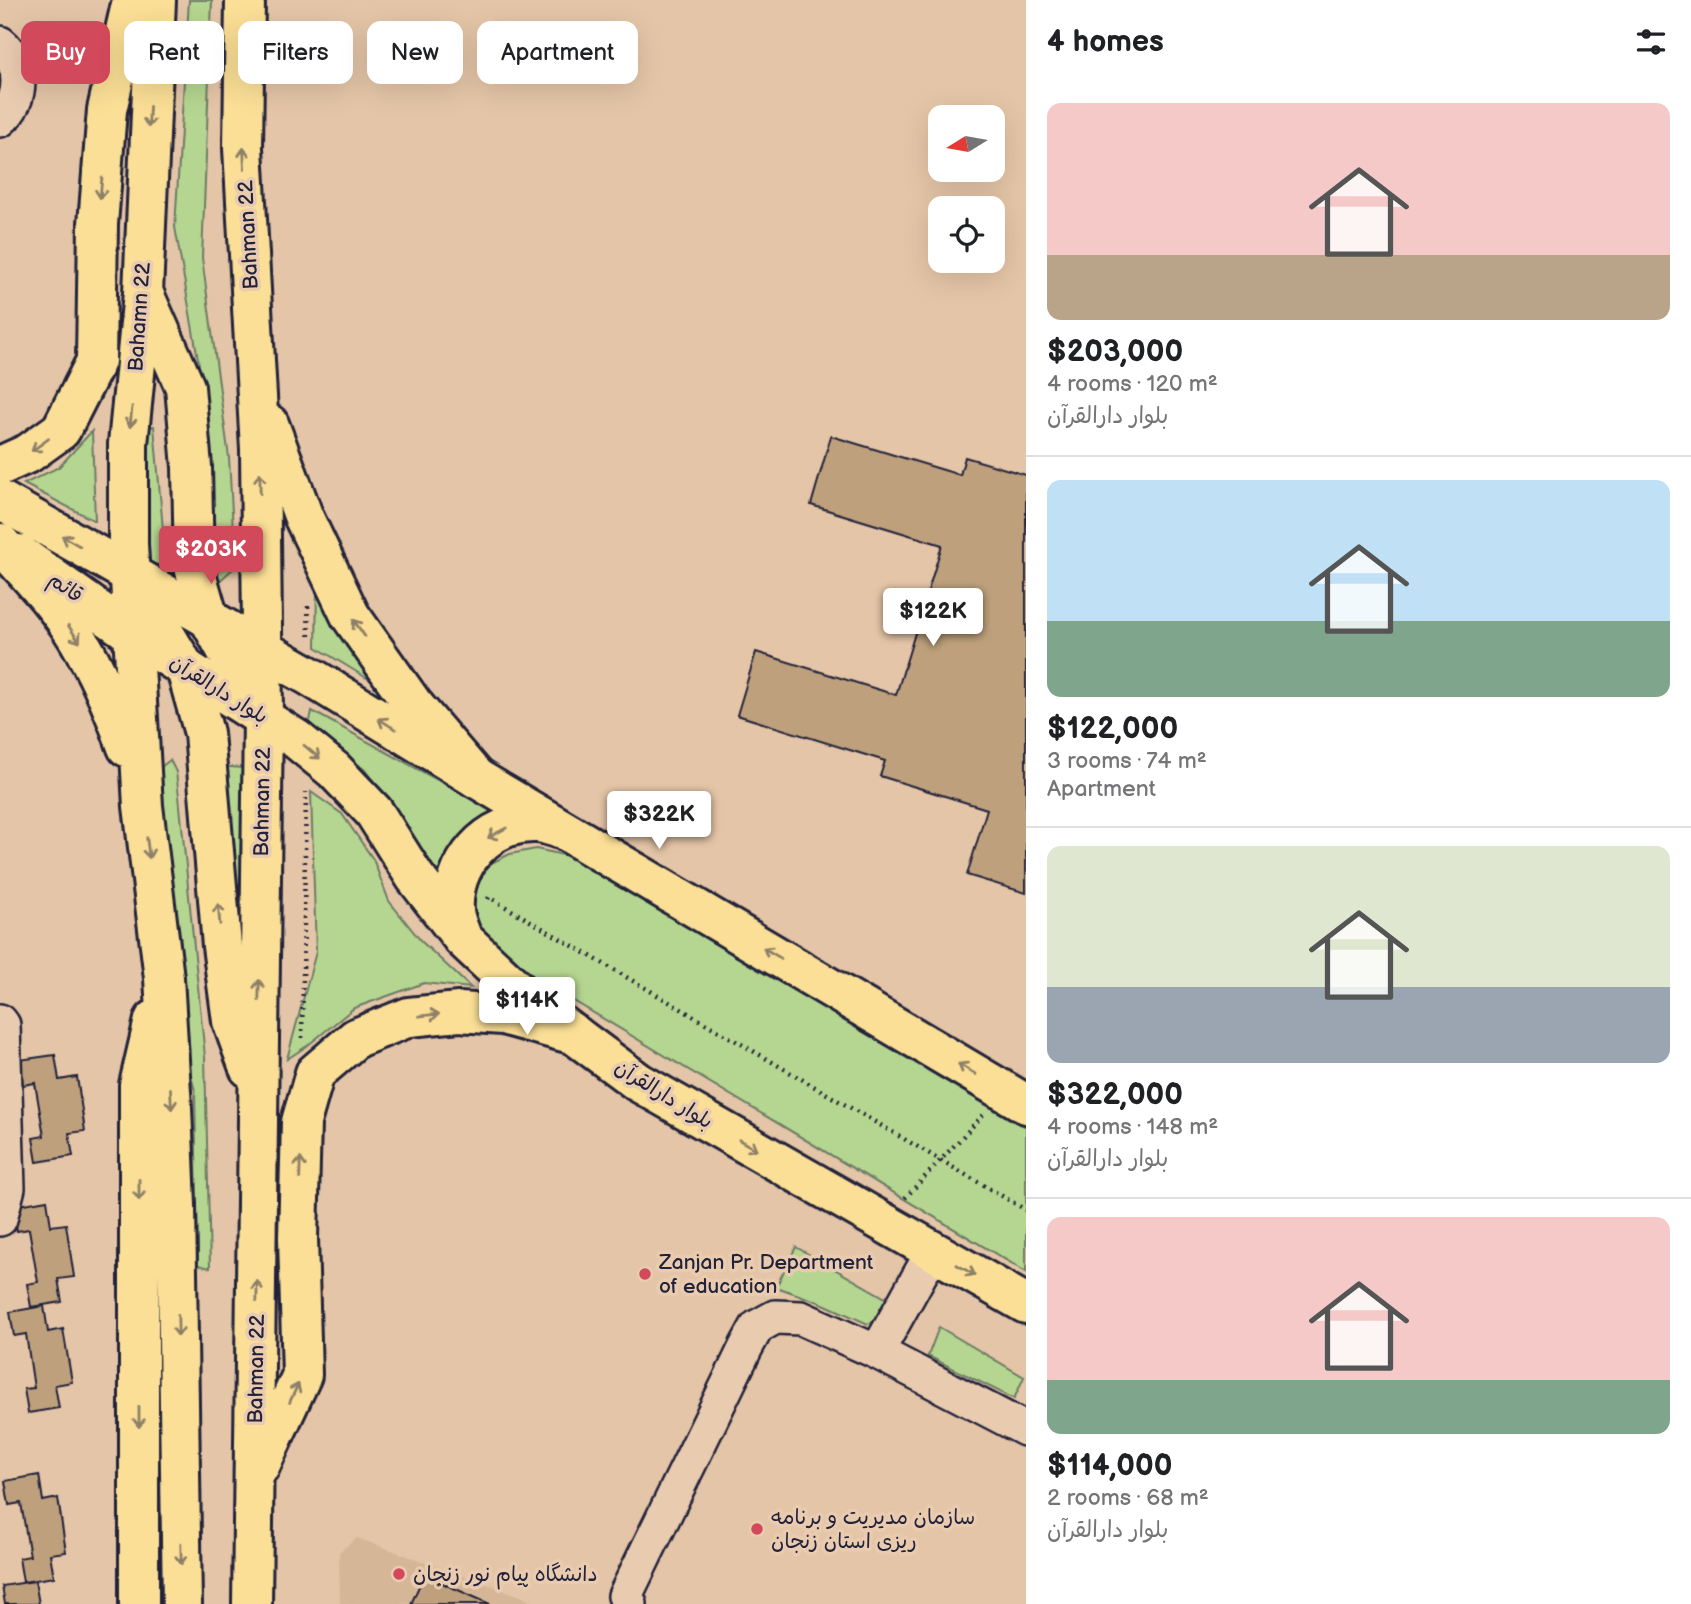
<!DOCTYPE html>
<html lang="en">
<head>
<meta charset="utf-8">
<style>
	body { margin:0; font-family:"Balsamiq Sans","Playpen Sans Arabic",sans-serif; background:#f2f2f2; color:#202124; height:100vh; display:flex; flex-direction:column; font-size:26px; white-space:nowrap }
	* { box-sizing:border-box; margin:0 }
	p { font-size:23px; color:#757577 }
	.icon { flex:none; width:38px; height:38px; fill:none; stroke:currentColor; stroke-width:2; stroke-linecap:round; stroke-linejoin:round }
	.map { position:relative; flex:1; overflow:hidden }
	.panel { display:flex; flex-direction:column; background:#fff; width:665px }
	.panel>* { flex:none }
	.banner { position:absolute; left:21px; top:21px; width:665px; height:63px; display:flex; gap:14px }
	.needle { width:46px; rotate:259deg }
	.buttons { position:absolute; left:928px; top:105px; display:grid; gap:14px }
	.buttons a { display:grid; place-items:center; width:77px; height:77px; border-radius:14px; background:#fff; box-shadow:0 7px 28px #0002; font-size:35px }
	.price { position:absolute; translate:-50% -60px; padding:0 16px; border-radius:7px; background:#fff; color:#222; font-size:23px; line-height:46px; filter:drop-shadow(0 2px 4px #0008) }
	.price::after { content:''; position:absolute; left:50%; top:42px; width:21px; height:16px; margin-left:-10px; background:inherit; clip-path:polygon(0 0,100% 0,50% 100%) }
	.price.selected { background:#d1495b; color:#fff }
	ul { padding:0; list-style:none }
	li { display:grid; align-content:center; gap:14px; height:371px; padding:0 21px }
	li+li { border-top:2px solid #e0e0e0 }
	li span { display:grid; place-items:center; height:217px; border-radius:14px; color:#555 }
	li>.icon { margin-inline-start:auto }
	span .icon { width:126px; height:126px; fill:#fffc; stroke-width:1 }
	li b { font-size:30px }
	h2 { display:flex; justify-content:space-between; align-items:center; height:84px; padding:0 21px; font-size:30px }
	.chip { padding:0 24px; border-radius:14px; background:#fff; box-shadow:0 7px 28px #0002; font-size:24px; line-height:63px }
	.chip.selected { background:#d1495b; color:#fff }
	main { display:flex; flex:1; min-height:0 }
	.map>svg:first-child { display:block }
	.built { fill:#d5b798 }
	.green { fill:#b5d690; stroke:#6c7c66; stroke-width:2 }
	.building { fill:#bea17c; stroke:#22223b; stroke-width:2 }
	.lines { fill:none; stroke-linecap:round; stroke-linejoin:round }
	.minor-casing { stroke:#22223b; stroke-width:38 }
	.major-casing { stroke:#22223b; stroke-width:44 }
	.highway-casing { stroke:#22223b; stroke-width:44 }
	.path { stroke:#22223b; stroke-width:4.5; stroke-dasharray:2 5; stroke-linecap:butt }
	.minor { stroke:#e9cbb0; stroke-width:33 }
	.major { stroke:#fbdf96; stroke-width:38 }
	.highway { stroke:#fbdf96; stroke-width:38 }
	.oneway { stroke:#8e8068 }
	.poi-dot { fill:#d1495b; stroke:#e9cbb0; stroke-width:2.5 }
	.labels { text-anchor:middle; stroke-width:7; stroke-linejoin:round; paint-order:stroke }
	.street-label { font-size:21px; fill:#22223b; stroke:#e9cbb0 }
	.poi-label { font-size:21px; fill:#22223b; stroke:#e9cbb0; text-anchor:start }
</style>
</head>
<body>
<main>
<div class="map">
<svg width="1026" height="1604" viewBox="0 0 1026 1604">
	<rect width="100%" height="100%" fill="#e4c5a7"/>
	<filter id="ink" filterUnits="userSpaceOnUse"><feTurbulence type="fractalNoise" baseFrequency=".0143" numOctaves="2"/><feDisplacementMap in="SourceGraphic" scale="14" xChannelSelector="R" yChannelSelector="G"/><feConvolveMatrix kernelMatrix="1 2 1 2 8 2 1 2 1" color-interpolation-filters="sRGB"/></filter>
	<g filter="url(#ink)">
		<!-- built -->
		<path class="built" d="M357 1538 521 1596 535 1604H340L339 1552Z"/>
		<!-- green -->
		<path class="green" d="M189 0H212L202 258 229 458 235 567 217 583 207 569 202 382 175 227Z
			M154 426 166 564 151 565 147 546V428Z
			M92 431 95 521 24 484 59 467Z
			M317 586 378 685 316 647Z
			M312 711 510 820C484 825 454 833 446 861 444 868 445 877 445 884L407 826 365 770 309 726Z
			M170 760 176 772 179 796 205 1057 210 1268 198 1265 195 1091 180 1034 161 767Z
			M219 766 243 768V893L228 904Z
			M311 792 342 814 373 859 389 901 421 941 471 988 424 983 354 1008 307 1046 287 1059 316 952Z
			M536 849 568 856 1026 1127V1272L512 964 481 932 472 899 483 867 510 854Z
			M796 1247 887 1299 877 1319 868 1324 819 1302 776 1287Z
			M939 1327 1024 1377 1014 1399 928 1356Z"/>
		<!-- building -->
		<path class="building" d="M831 436 960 475 965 457 1026 475V893L967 875 987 809 880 776 885 761 737 715 756 652 896 695 942 545 811 505Z
			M55 1055 59 1080 77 1077 85 1131 69 1133 73 1156 37 1162 33 1138 44 1136 35 1083 23 1085 19 1060Z
			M47 1200 51 1226 66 1224 74 1277 58 1279 62 1302 31 1307 27 1284 38 1282 29 1229 17 1231 13 1206Z
			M44 1306 48 1332 63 1329 72 1382 55 1385 59 1408 28 1413 24 1389 34 1388 26 1334 14 1336 10 1312Z
			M39 1475 43 1501 58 1498 66 1552 50 1554 54 1577 23 1582 19 1558 30 1556 21 1503 9 1505 5 1481Z
			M424 1575 490 1604H411Z
			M35 1581 39 1604H5L2 1586Z"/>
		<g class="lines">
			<defs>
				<path id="minor" d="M0 43C24 62 24 101 0 120
					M0 1021 3 1025 8 1188 0 1219
					M877 1352 933 1251
					M630 1604 625 1596 746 1347 757 1327 775 1317 801 1318 877 1352 1025 1429"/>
				<path id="major" d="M0 500 311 677 476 778 1026 1104
					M19 554 132 634 296 739 334 770 374 812 415 877 463 939 529 1001 638 1082 1026 1304
					M462 937C459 929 455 920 454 911 451 865 487 821 536 823 543 823 550 826 557 828"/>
				<path id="highway" d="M156 0 143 293 128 444V544L143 806 164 978 172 1108 176 1206 182 1604
					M245 0 243 148 260 449 263 717 252 1604
					M144 294 185 387 192 467 194 567 209 619 261 713
					M269 424 304 518 350 615 412 703 476 778
					M0 466 29 453 61 430 96 361 98 224 107 110 132 0
					M0 543C27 573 57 604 78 639 99 674 114 710 127 747
					M132 579 186 669 204 733 222 946 232 1021 249 1068
					M260 1466 302 1375 298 1238 301 1122 315 1073 356 1038 409 1017 459 1012 503 1015 575 1035
					M139 1604V1085L154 1020"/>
			</defs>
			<!-- minor casing -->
			<use href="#minor" class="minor-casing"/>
			<!-- major casing -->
			<use href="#major" class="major-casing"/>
			<!-- highway casing -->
			<use href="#highway" class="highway-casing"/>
			<!-- path -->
			<path class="path" d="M308 606 309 640
				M488 899 489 897 1026 1210
				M302 1038 306 792
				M905 1198 983 1115"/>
			<!-- minor -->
			<use href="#minor" class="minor"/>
			<!-- major -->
			<use href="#major" class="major"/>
			<!-- highway -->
			<use href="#highway" class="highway"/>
		</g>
		<!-- one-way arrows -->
		<defs><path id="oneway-shaft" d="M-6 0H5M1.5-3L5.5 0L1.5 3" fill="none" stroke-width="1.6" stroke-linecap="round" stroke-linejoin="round" transform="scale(1.75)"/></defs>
		<g class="oneway">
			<use href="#oneway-shaft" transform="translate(149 117) rotate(93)"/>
			<use href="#oneway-shaft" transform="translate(244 158) rotate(-93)"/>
			<use href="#oneway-shaft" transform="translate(101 188) rotate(95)"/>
			<use href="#oneway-shaft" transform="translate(131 417) rotate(96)"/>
			<use href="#oneway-shaft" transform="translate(40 445) rotate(144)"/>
			<use href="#oneway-shaft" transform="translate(260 483) rotate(-91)"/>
			<use href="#oneway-shaft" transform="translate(71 541) rotate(-150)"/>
			<use href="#oneway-shaft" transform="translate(359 628) rotate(-125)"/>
			<use href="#oneway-shaft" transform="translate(74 634) rotate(56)"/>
			<use href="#oneway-shaft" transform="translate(387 724) rotate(-148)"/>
			<use href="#oneway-shaft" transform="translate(312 752) rotate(40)"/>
			<use href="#oneway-shaft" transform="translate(497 833) rotate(152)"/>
			<use href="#oneway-shaft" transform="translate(148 848) rotate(83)"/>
			<use href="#oneway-shaft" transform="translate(219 914) rotate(-95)"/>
			<use href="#oneway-shaft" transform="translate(772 953) rotate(-149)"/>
			<use href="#oneway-shaft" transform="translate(259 990) rotate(-89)"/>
			<use href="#oneway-shaft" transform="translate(429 1015) rotate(-6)"/>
			<use href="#oneway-shaft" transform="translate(967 1069) rotate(-149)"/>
			<use href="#oneway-shaft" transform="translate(171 1099) rotate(87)"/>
			<use href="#oneway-shaft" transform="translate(748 1145) rotate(30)"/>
			<use href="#oneway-shaft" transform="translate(300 1168) rotate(-88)"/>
			<use href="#oneway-shaft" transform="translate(139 1190) rotate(90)"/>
			<use href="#oneway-shaft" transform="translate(966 1270) rotate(30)"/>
			<use href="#oneway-shaft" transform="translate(257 1291) rotate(-89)"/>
			<use href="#oneway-shaft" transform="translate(178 1326) rotate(89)"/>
			<use href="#oneway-shaft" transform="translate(294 1393) rotate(-65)"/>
			<use href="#oneway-shaft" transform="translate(139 1417) rotate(90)"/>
			<use href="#oneway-shaft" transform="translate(181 1554) rotate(89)"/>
		</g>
	</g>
	<!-- markers -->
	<g class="poi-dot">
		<circle cx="645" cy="1274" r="7"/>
		<circle cx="757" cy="1529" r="7"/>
		<circle cx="399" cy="1574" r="7"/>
	</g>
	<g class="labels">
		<!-- street labels -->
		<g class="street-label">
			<text transform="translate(248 235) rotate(-93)" y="7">Bahman 22</text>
			<text transform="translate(139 317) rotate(-86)" y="7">Bahamn 22</text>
			<text transform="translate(66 587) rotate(35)" y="7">قائم</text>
			<text transform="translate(219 689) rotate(32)" y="7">بلوار دارالقرآن</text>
			<text transform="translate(262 802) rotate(-89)" y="7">Bahman 22</text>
			<text transform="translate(664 1094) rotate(32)" y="7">بلوار دارالقرآن</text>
			<text transform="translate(256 1369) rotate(-89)" y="7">Bahman 22</text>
		</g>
		<!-- poi labels -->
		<g class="poi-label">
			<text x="659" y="1269">Zanjan Pr. Department<tspan x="659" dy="24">of education</tspan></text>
			<text x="771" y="1524">سازمان مدیریت و برنامه<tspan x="771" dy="24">ریزی استان زنجان</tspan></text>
			<text x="413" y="1581">دانشگاه پیام نور زنجان</text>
		</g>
	</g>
</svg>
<div class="buttons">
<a><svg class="needle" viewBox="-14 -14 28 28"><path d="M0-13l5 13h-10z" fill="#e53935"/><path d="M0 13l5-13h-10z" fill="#757577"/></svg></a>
<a><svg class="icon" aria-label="locate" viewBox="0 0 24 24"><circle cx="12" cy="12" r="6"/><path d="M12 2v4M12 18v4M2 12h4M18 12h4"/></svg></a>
</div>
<b class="price selected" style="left:211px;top:586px">$203K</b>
<b class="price" style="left:933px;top:648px">$122K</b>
<b class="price" style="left:659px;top:851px">$322K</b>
<b class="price" style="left:527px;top:1037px">$114K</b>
<div class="banner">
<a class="chip selected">Buy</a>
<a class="chip">Rent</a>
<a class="chip">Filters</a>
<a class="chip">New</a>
<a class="chip">Apartment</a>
</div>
</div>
<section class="panel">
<h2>4 homes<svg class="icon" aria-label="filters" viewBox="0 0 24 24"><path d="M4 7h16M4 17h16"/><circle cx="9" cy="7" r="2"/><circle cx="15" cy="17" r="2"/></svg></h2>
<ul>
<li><span style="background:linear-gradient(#f6c9c9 70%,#b9a48a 0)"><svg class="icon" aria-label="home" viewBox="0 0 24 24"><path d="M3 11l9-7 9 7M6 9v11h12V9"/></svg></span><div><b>$203,000</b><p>4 rooms · 120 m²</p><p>بلوار دارالقرآن</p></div></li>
<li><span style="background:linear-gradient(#bfe0f5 65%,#7fa58c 0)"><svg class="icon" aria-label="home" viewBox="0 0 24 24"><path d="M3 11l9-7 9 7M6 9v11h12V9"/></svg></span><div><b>$122,000</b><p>3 rooms · 74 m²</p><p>Apartment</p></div></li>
<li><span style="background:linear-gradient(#dfe7d0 65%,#9aa5b1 0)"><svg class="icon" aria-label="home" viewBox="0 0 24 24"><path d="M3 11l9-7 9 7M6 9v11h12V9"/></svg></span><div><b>$322,000</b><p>4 rooms · 148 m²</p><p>بلوار دارالقرآن</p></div></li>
<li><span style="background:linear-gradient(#f6c9c9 75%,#7fa58c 0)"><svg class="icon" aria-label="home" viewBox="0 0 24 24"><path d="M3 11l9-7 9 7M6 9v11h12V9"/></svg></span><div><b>$114,000</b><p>2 rooms · 68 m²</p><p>بلوار دارالقرآن</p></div></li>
</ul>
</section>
</main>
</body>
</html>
